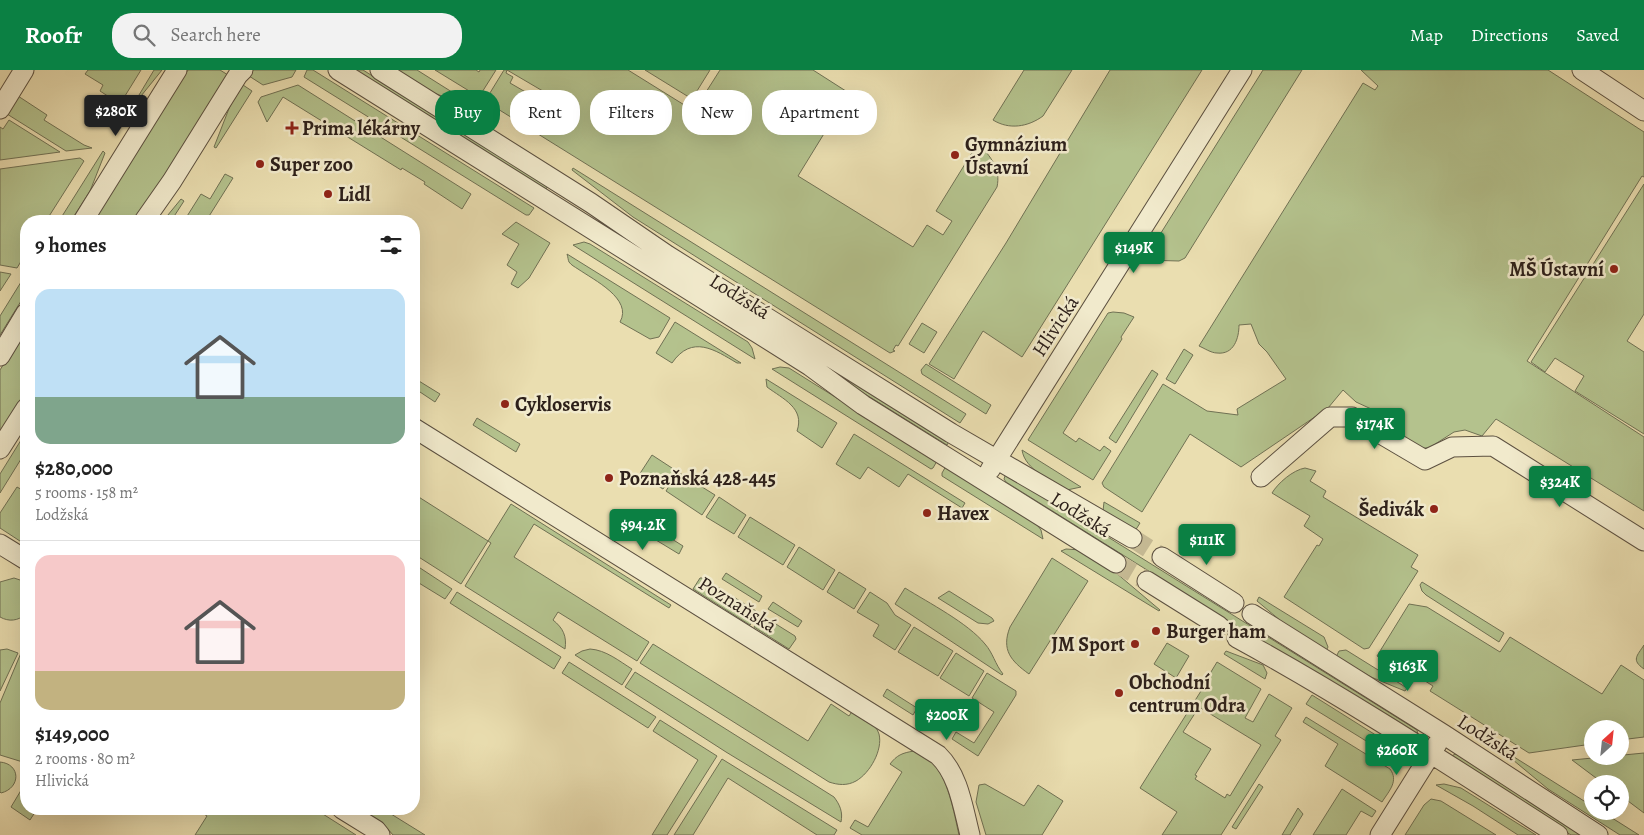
<!DOCTYPE html>
<html lang="en">
<head>
<meta charset="utf-8">
<style>
	body { margin:0; font-family:Alegreya,serif; background:#f2f2f2; color:#222; height:100vh; display:flex; flex-direction:column; font-size:19px; white-space:nowrap }
	* { box-sizing:border-box; margin:0 }
	p { font-size:16px; color:#767676 }
	.icon { flex:none; width:28px; height:28px; fill:none; stroke:currentColor; stroke-width:2; stroke-linecap:round; stroke-linejoin:round }
	.map { position:relative; flex:1; overflow:hidden }
	.details { position:absolute; left:20px; top:145px; width:400px; height:600px; display:flex; flex-direction:column; background:#fff; border-radius:20px; box-shadow:0 5px 20px #0002 }
	.details>* { flex:none }
	.guide { position:absolute; left:435px; top:20px; width:475px; height:45px; display:flex; gap:10px }
	.needle { width:32px; rotate:27deg }
	.buttons { position:absolute; left:1584px; top:650px; display:grid; gap:10px }
	.buttons a { display:grid; place-items:center; width:45px; height:45px; border-radius:50%; background:#fff; box-shadow:0 5px 20px #0002; font-size:25px }
	.price { position:absolute; translate:-50% -42px; padding:0 11px; border-radius:5px; background:#0b8043; color:#fff; font-size:16px; line-height:32px; filter:drop-shadow(0 1px 2px #0008) }
	.price::after { content:''; position:absolute; left:50%; top:30px; width:15px; height:11px; margin-left:-8px; background:inherit; clip-path:polygon(0 0,100% 0,50% 100%) }
	.price.on { background:#222; color:#fff }
	ul { padding:0; list-style:none }
	li { display:grid; align-content:center; gap:10px; height:265px; padding:0 15px }
	li+li { border-top:1px solid #e0e0e0 }
	li span { display:grid; place-items:center; height:155px; border-radius:15px; color:#555 }
	li>.icon { margin-inline-start:auto }
	span .icon { width:90px; height:90px; fill:#fffc; stroke-width:1 }
	li b { font-size:21px }
	h2 { display:flex; justify-content:space-between; align-items:center; height:60px; padding:0 15px; font-size:21px }
	.tag { padding:0 18px; border-radius:20px; background:#fff; box-shadow:0 5px 20px #0002; font-size:18px; line-height:45px }
	.tag.on { background:#0b8043; color:#fff }
	header { display:flex; align-items:center; gap:30px; box-sizing:border-box; height:70px; padding:0 25px; background:#0b8043; color:#fff }
	header strong { font-size:24px }
	nav { display:flex; gap:28px; margin-inline-start:auto; font-size:18px }
	.search { width:350px; height:45px; background:#f2f2f2; display:flex; align-items:center; gap:12px; box-sizing:border-box; padding:0 18px; border-radius:20px; color:#767676; font-size:19px }
	.map>svg:first-child { display:block }
	.green { fill:#b4c28d; stroke:#707154; fill-rule:evenodd }
	.lines { fill:none; stroke-linecap:round; stroke-linejoin:round }
	.minor-tunnel { stroke:#c4b892; stroke-width:19; stroke-dasharray:19 9; stroke-linecap:butt }
	.minor-casing { stroke:#5c5040; stroke-width:21 }
	.minor { stroke:#f1eacc; stroke-width:19 }
	.poi-dot { fill:#8f2418; stroke:#f1eacc; stroke-width:2 }
	.labels { text-anchor:middle; stroke-width:5; stroke-linejoin:round; paint-order:stroke }
	.poi-label { font-size:20px; font-weight:bold; fill:#2d201a; stroke:#f1eacc; text-anchor:start }
	.street-label { font-size:20px; fill:#2d201a; stroke:#f1eacc }
</style>
</head>
<body>
<header>
<strong>Roofr</strong>
<div class="search"><svg class="icon" aria-label="search" viewBox="0 0 24 24"><circle cx="10" cy="10" r="6"/><path d="M15 15l6 6"/></svg>Search here</div>
<nav><a>Map</a><a>Directions</a><a>Saved</a></nav>
</header>
<div class="map">
<svg width="1644" height="765" viewBox="0 0 1644 765">
	<rect width="100%" height="100%" fill="#eadeb0"/>
	<filter id="stains"><feTurbulence type="fractalNoise" baseFrequency=".004" numOctaves="4"/><feColorMatrix values="0 0 0 0 .2 0 0 0 0 .09 0 0 0 0 .02 0 0 0 .5 -.17"/></filter>
	<radialGradient id="worn" r=".72"><stop offset=".6" stop-color="#630" stop-opacity="0"/><stop offset="1" stop-color="#630" stop-opacity=".3"/></radialGradient>
	<!-- green -->
	<path class="green" d="M88 0H141L120 34 100 21 103 15 85 4Z
		M154 0H162L141 26 139 25Z
		M188 0H220L228 5 136 151H93Z
		M253 0H296L292 7 263 15 249 6Z
		M307 0H313L534 138 529 145H526L304 7Z
		M348 0H363L548 116 543 123Z
		M397 0H417L471 34V37L434 23Z
		M435 0H476L479 2 480 0H496L479 27Z
		M504 0H628L694 41 720 0H813L849 23 798 106 913 177 927 155 943 165 952 151 936 141 978 73C991 87 1001 99 997 117L898 276 896 275 893 280 895 281 890 283 485 31ZM507 0 553 27 548 35 510 13 513 7 506 3Z
		M645 0H710L692 29Z
		M1024 0H1072L1043 46C1028 57 1009 60 993 50Z
		M1110 0H1202L1022 287 983 261 954 309 929 294 1006 173Z
		M1263 0H1302L1185 188 1179 191 1144 190Z
		M1361 0H1548L1644 62V107L1642 106 1527 291 1644 367V441L1496 349 1482 366 1465 360 1454 362 1429 378H1418L1374 354 1380 343 1356 332 1343 320 1328 338 1241 397 1190 364 1142 442 1104 417 1102 413 1163 314 1207 341 1238 345 1237 339 1286 309 1267 282 1259 274 1251 254 1239 255C1239 268 1234 285 1217 283 1211 283 1204 278 1199 276L1363 13 1375 20 1378 16Z
		M243 15 252 21 216 78 214 77 230 36Z
		M298 15 471 124 462 139 424 114 425 112 402 98 401 100 283 27 267 52 258 32 261 27Z
		M18 26 47 45 44 50 84 75 92 78 66 81 7 44Z
		M9 50 60 82 0 90V57L3 59Z
		M103 81 105 83 90 121 71 151H59Z
		M80 88 84 91 46 151H26V183L17 198 0 195V99Z
		M573 98 966 344 960 353 633 147 572 100Z
		M225 104 233 108 206 151H184L201 124 210 129Z
		M1644 114V244L1627 271 1644 282V364L1575 321 1584 306 1555 288 1545 302 1531 292Z
		M181 129 184 131 171 151H163Z
		M516 152 550 173 529 208 518 218 511 214 517 202 507 195 519 174 502 164Z
		M584 172 590 174 748 272 752 278 755 289 573 175Z
		M567 184 670 248 659 267 650 269 620 252C633 229 594 210 578 199 575 197 571 195 569 192 568 190 568 187 567 184Z
		M0 202 11 204 0 221Z
		M26 204V223L0 265V246Z
		M1113 242 1124 243 1134 247 1121 267 1122 269 1063 363 1076 372 1079 368 1100 381 1104 376 1111 381 1093 410 1028 370 1108 243Z
		M675 252 741 293H737C715 280 692 264 672 293L656 283Z
		M922 253 937 262 924 283 909 274Z
		M26 258V327L0 369V300Z
		M799 278 951 368 947 375 799 283Z
		M1184 279 1193 285 1175 314 1166 309Z
		M926 294 991 335 986 344 922 304 921 300Z
		M780 297 789 298 937 391 933 398 931 399 772 299Z
		M1152 300 1158 304 1116 373 1109 368Z
		M414 308 440 324 435 332 414 318Z
		M766 309 837 353 822 378 797 361C805 338 783 329 767 317Z
		M477 348 520 374 516 382 473 355Z
		M26 362V381L0 423V404Z
		M854 364 965 433 962 438 908 404 899 417 868 397 860 409 836 394Z
		M1022 380 1081 417 1067 420C1051 410 1025 400 1022 380Z
		M652 385 675 400 663 419 639 405Z
		M946 396 1035 452 1041 460 1043 469 942 406V403Z
		M1305 398 1316 401 1310 411 1326 421 1323 427 1418 485 1411 497 1418 501 1369 578 1364 579 1284 527 1317 475 1319 476 1323 469 1304 456 1310 446 1272 423C1278 413 1293 400 1305 398Z
		M678 402 715 425 702 445 666 421Z
		M1007 404 1417 660 1418 665 1413 666 1006 412 1004 409 1005 406Z
		M17 417 26 422V475L0 458V443Z
		M414 424 488 471 511 434 671 535 669 538 534 454 514 487 649 572 637 591 558 542 553 550C563 558 567 566 565 579L465 516 491 473 488 471 461 514 414 484Z
		M719 427 746 445 734 464 706 447Z
		M1104 432 1140 453 1135 461 1103 441Z
		M750 447 795 475 783 495 738 467Z
		M656 459 683 476 679 484 651 467Z
		M799 477 835 500 823 520 787 497Z
		M1066 479 1081 480 1115 502 1160 540 1159 541 1061 481Z
		M1052 488 1088 511 1029 604C1011 591 1001 580 1010 557Z
		M414 494 452 519 445 529 414 510Z
		M839 502 866 519 854 539 827 522Z
		M726 503 762 526 759 532 722 509Z
		M14 508 20 510 26 515V544C18 551 9 552 0 547V512Z
		M700 508H703L727 523 723 530 727 533 732 526 756 541 757 545 750 555 693 519Z
		M1422 512 1504 563 1499 572 1426 525 1422 521 1420 515Z
		M905 518C929 533 968 553 985 574 993 583 995 594 1003 604L1002 605 895 534Z
		M949 521 992 548 994 551 988 554 978 553 938 528Z
		M457 522 561 587 554 599 450 533Z
		M870 522 887 533 895 545 911 555 895 580 873 566 879 555 857 542Z
		M1259 527 1324 567 1328 577 1326 581 1293 561 1257 531Z
		M773 532 802 551 798 557 768 539Z
		M1409 534 1427 537 1500 582 1510 567 1602 624 1621 595 1644 610V667L1620 670V659H1592V674L1529 683 1430 621 1433 616 1414 604 1411 608 1377 586Z
		M760 546H763L795 566 796 569 789 579 754 557Z
		M914 557 953 581 938 606 898 582Z
		M26 571V693L0 685V633Z
		M1167 573 1189 586 1176 608 1154 594Z
		M653 574 808 671 831 634 849 646 853 640C861 646 876 653 879 664 883 680 870 703 856 711 847 716 838 715 829 712L640 593Z
		M1644 575V599C1631 590 1637 586 1644 575Z
		M7 579 18 583 0 621V580Z
		M590 579C606 580 619 591 632 599L622 615 575 585 582 581Z
		M1346 580 1407 618 1405 621 1371 607 1336 587 1339 581Z
		M1226 581 1263 595 1267 603 1265 609 1224 584Z
		M956 583 984 601 969 626 940 608Z
		M569 592 656 647 648 658 562 603Z
		M1217 592 1261 619 1245 648 1253 652 1269 624 1292 638 1275 666 1281 670 1221 765H1162L1177 742 1140 718 1201 621 1200 620ZM1199 637 1261 675 1230 726 1227 724 1225 728 1195 709 1197 706 1195 705 1211 679 1183 662Z
		M635 602 834 727C840 735 843 742 841 752L726 682 625 617Z
		M987 603 1016 621V625L978 686 952 669 956 662 974 673 994 642 972 628Z
		M887 619 917 638 913 645 883 626Z
		M1312 625 1390 674 1396 682 1402 693 1306 634Z
		M1306 647 1390 699C1399 711 1389 721 1382 732L1325 696 1338 674 1303 652Z
		M660 650 717 686 667 765H652L698 690 653 661Z
		M1495 675 1592 736V741H1601L1639 765H1620L1548 719Z
		M914 681C920 684 926 686 931 691 948 707 954 743 959 765H862L850 758 855 750 868 757 902 702 890 694C897 685 902 683 914 681Z
		M1644 683V743L1620 725V714H1604L1572 690Z
		M1455 684 1458 685 1586 765H1571L1453 692 1452 686Z
		M722 689 837 760 834 765H817L728 708 693 765H674Z
		M0 692C21 694 21 718 1 723L0 722Z
		M26 712V739H37L30 750 11 737Z
		M985 714 1024 736 1038 715 1063 731 1042 765H986L976 732 979 715Z
		M1259 714 1263 717 1236 759 1232 757Z
		M1444 714 1461 718 1536 765H1518L1473 736 1436 715Z
		M1342 719 1376 741 1372 747 1361 741 1346 765H1313Z
		M1431 729 1441 731 1496 765H1405L1424 735Z
		M1298 738 1303 744 1290 765H1282Z
		M196 739H315L356 765H195L207 746Z
		M356 739H383L425 765H393L387 758Z"/>
	<g class="lines">
		<!-- minor-tunnel -->
		<path class="minor-tunnel" d="M1132 468 1162 487
			M1116 493 1147 511"/>
		<defs>
			<path id="minor" d="M338 0 810 296 863 335 1116 493
				M380 0 591 133 667 185 951 363 1132 468
				M1582 0 1644 41
				M0 39 24 0
				M83 151 177 0
				M144 151 172 111 238 5 243 0
				M0 286 26 243
				M414 358 938 685C959 705 963 738 970 765
				M0 379 26 338
				M990 400 1242 0
				M1261 407 1330 347H1352L1425 390 1452 377 1493 376 1644 471
				M0 474 26 490
				M1162 487 1234 533
				M1147 511 1219 556
				M1252 544 1443 664 1598 765
				M1237 568C1347 628 1452 697 1558 765
				M342 739 376 760 380 765
				M1380 765 1437 674"/>
		</defs>
		<!-- minor casing -->
		<use href="#minor" class="minor-casing"/>
		<!-- minor -->
		<use href="#minor" class="minor"/>
	</g>
	<!-- markers -->
	<g class="poi-dot">
		<path d="M289.5 50.5h5v5h5v5h-5v5h-5v-5h-5v-5h5z"/>
		<circle cx="955" cy="85" r="5"/>
		<circle cx="260" cy="94" r="5"/>
		<circle cx="328" cy="124" r="5"/>
		<circle cx="1614" cy="199" r="5"/>
		<circle cx="505" cy="334" r="5"/>
		<circle cx="609" cy="408" r="5"/>
		<circle cx="1434" cy="439" r="5"/>
		<circle cx="927" cy="443" r="5"/>
		<circle cx="1156" cy="561" r="5"/>
		<circle cx="1135" cy="574" r="5"/>
		<circle cx="1119" cy="623" r="5"/>
	</g>
	<g class="labels">
		<!-- poi labels -->
		<g class="poi-label">
			<text x="302" y="65">Prima lékárny</text>
			<text x="965" y="81">Gymnázium<tspan x="965" dy="23">Ústavní</tspan></text>
			<text x="270" y="101">Super zoo</text>
			<text x="338" y="131">Lidl</text>
			<text x="1604" y="206" text-anchor="end">MŠ Ústavní</text>
			<text x="515" y="341">Cykloservis</text>
			<text x="619" y="415">Poznaňská 428-445</text>
			<text x="1424" y="446" text-anchor="end">Šedivák</text>
			<text x="937" y="450">Havex</text>
			<text x="1166" y="568">Burger ham</text>
			<text x="1125" y="581" text-anchor="end">JM Sport</text>
			<text x="1129" y="619">Obchodní<tspan x="1129" dy="23">centrum Odra</tspan></text>
		</g>
		<!-- street labels -->
		<g class="street-label">
			<text transform="translate(740 226) rotate(32)" y="7">Lodžská</text>
			<text transform="translate(1055 256) rotate(-57)" y="7">Hlivická</text>
			<text transform="translate(1081 444) rotate(32)" y="7">Lodžská</text>
			<text transform="translate(738 534) rotate(32)" y="7">Poznaňská</text>
			<text transform="translate(1488 667) rotate(33)" y="7">Lodžská</text>
		</g>
	</g>
	<rect width="100%" height="100%" filter="url(#stains)"/>
	<rect width="100%" height="100%" fill="url(#worn)"/>
</svg>
<div class="buttons">
<a><svg class="needle" viewBox="-14 -14 28 28"><path d="M0-13l5 13h-10z" fill="#e53935"/><path d="M0 13l5-13h-10z" fill="#767676"/></svg></a>
<a><svg class="icon" aria-label="locate" viewBox="0 0 24 24"><circle cx="12" cy="12" r="6"/><path d="M12 2v4M12 18v4M2 12h4M18 12h4"/></svg></a>
</div>
<b class="price on" style="left:116px;top:67px">$280K</b>
<b class="price" style="left:1134px;top:204px">$149K</b>
<b class="price" style="left:1375px;top:380px">$174K</b>
<b class="price" style="left:1560px;top:438px">$324K</b>
<b class="price" style="left:643px;top:481px">$94.2K</b>
<b class="price" style="left:1207px;top:496px">$111K</b>
<b class="price" style="left:1408px;top:622px">$163K</b>
<b class="price" style="left:947px;top:671px">$200K</b>
<b class="price" style="left:1397px;top:706px">$260K</b>
<div class="guide">
<a class="tag on">Buy</a>
<a class="tag">Rent</a>
<a class="tag">Filters</a>
<a class="tag">New</a>
<a class="tag">Apartment</a>
</div>
<section class="details">
<h2>9 homes<svg class="icon" aria-label="filters" viewBox="0 0 24 24"><path d="M4 7h16M4 17h16"/><circle cx="9" cy="7" r="2"/><circle cx="15" cy="17" r="2"/></svg></h2>
<ul>
<li><span style="background:linear-gradient(#bfe0f5 70%,#7fa58c 0)"><svg class="icon" aria-label="home" viewBox="0 0 24 24"><path d="M3 11l9-7 9 7M6 9v11h12V9"/></svg></span><div><b>$280,000</b><p>5 rooms · 158 m²</p><p>Lodžská</p></div></li>
<li><span style="background:linear-gradient(#f6c9c9 75%,#c2b280 0)"><svg class="icon" aria-label="home" viewBox="0 0 24 24"><path d="M3 11l9-7 9 7M6 9v11h12V9"/></svg></span><div><b>$149,000</b><p>2 rooms · 80 m²</p><p>Hlivická</p></div></li>
</ul>
</section>
</div>
</body>
</html>
